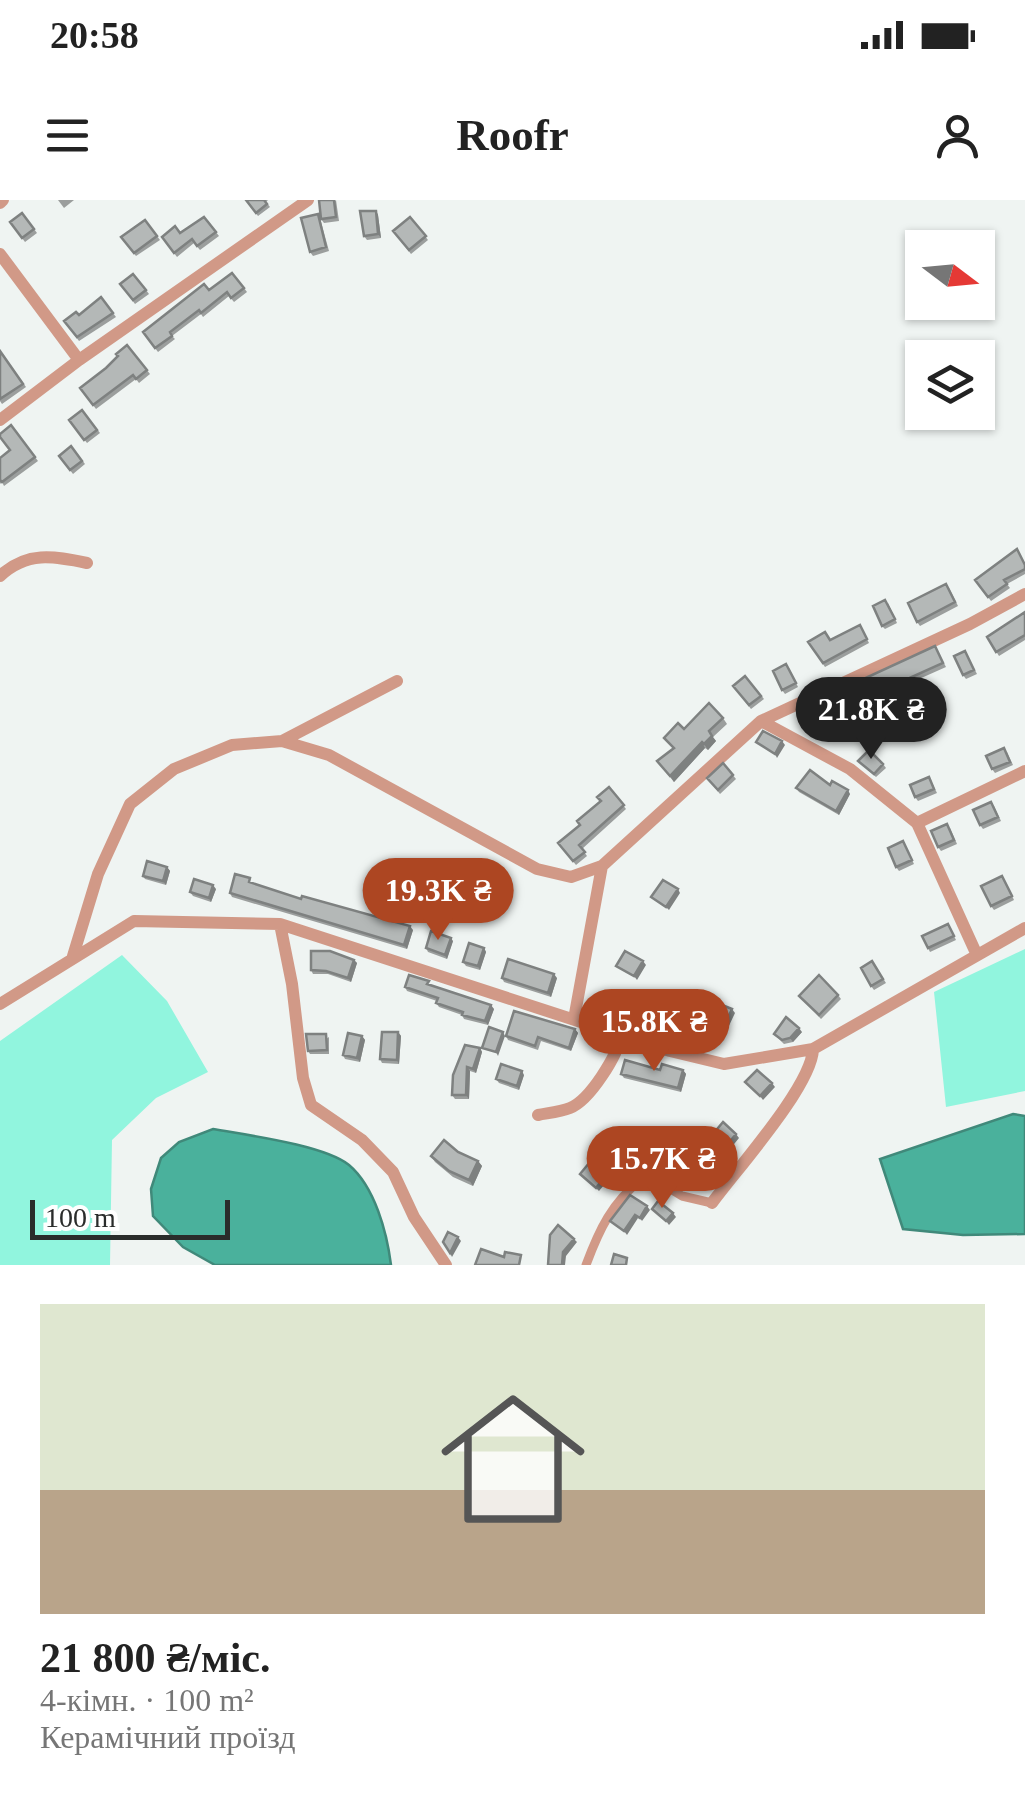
<!DOCTYPE html>
<html lang="uk">
<head>
<meta charset="utf-8">
<style>
	body { margin:0; font-family:"Times New Roman",serif; background:#f6f6f6; color:#222; height:100vh; display:flex; flex-direction:column; font-size:38px; white-space:nowrap }
	* { box-sizing:border-box; margin:0 }
	p { font-size:32px; color:#767676 }
	.icon { flex:none; width:55px; height:55px; fill:none; stroke:currentColor; stroke-width:2; stroke-linecap:round; stroke-linejoin:round }
	.map { position:relative; height:1065px; overflow:hidden }
	.panel { display:flex; flex-direction:column; background:#fff; flex:1 }
	.panel>* { flex:none }
	.needle { width:65px; rotate:106deg }
	.controls { position:absolute; left:905px; top:30px; display:grid; gap:20px }
	.controls a { display:grid; place-items:center; width:90px; height:90px; border-radius:0px; background:#fff; box-shadow:0 2px 8px #0004; font-size:50px }
	.scale { position:absolute; left:30px; bottom:25px; width:200px; box-sizing:border-box; padding-left:10px; border:5px solid #2a2c2b; border-top:0; font-size:28px; line-height:35px; white-space:nowrap; color:#2a2c2b; -webkit-text-stroke:8px #fff; paint-order:stroke }
	.price { position:absolute; translate:-50% -85px; padding:0 22px; border-radius:35px; background:#ad4622; color:#fff; font-size:32px; line-height:65px; filter:drop-shadow(0 2px 5px #0008) }
	.price::after { content:''; position:absolute; left:50%; top:60px; width:30px; height:22px; margin-left:-15px; background:inherit; clip-path:polygon(0 0,100% 0,50% 100%) }
	.price.active { background:#222; color:#fff }
	ul { padding:0; list-style:none }
	li { display:grid; align-content:center; gap:20px; height:530px; padding:0 40px }
	li span { display:grid; place-items:center; height:310px; border-radius:0px; color:#555 }
	li>.icon { margin-inline-start:auto }
	span .icon { width:180px; height:180px; fill:#fffc; stroke-width:1 }
	li b { font-size:42px }
	.status { display:flex; justify-content:space-between; align-items:center; height:70px; padding:0 50px; background:#fff; direction:ltr }
	.status svg { height:28px; fill:currentColor }
	header { display:flex; justify-content:space-between; align-items:center; height:130px; padding:0 40px; background:#fff; font-size:45px; font-weight:600 }
	.map>svg:first-child { display:block }
	.green { fill:#91f5de }
	.water { fill:#4ab19c; stroke:#40897a; stroke-width:2.5 }
	.lines { fill:none; stroke-linecap:round; stroke-linejoin:round }
	.pedestrian { stroke:#d19987; stroke-width:9 }
	.minor { stroke:#d19987; stroke-width:12 }
	.wall { fill:#9b9e9d }
	.shaded-wall { fill:#7e8180 }
	.building { fill:#b4b8b7; stroke:#7e8180; stroke-width:2.5 }
</style>
</head>
<body>
<div class="status"><b>20:58</b><svg viewBox="0 0 49 12"><path d="M0 12V9h3v3zM5 12V6h3v6zM10 12V3h3v9zM15 12V0h3v12zM26 1h20v11H26zM47 4h2v5h-2z"/></svg></div>
<header><svg class="icon" aria-label="menu" viewBox="0 0 24 24"><path d="M4 6h16M4 12h16M4 18h16"/></svg>Roofr<svg class="icon" aria-label="person" viewBox="0 0 24 24"><circle cx="12" cy="8" r="4"/><path d="M4 21q1-7 8-7t8 7"/></svg></header>
<div class="map">
<svg width="1025" height="1065" viewBox="0 0 1025 1065">
	<rect width="100%" height="100%" fill="#eff4f2"/>
	<!-- green -->
	<path class="green" d="M1025 749V891L946 907 934 792Z
		M122 755 167 801 208 872 156 898 112 940 110 1065H0V841Z"/>
	<!-- water -->
	<path class="water" d="M1013 914 1025 916V1034L963 1035 903 1029 880 959Z
		M213 929C246 935 324 945 349 965 375 987 387 1033 391 1065H215L183 1047 153 1016 151 989 161 958 179 942Z"/>
	<g class="lines">
		<!-- pedestrian -->
		<path class="pedestrian" d="M586 1065C599 1030 612 1002 642 979L659 982 682 996 712 1003"/>
		<!-- minor -->
		<path class="minor" d="M0 3 3 0
			M0 54 79 160
			M0 220 79 160 308 0
			M0 376C27 351 53 356 87 363
			M761 521 850 569 917 623 1025 571
			M282 541 397 481
			M917 623 976 753
			M280 724 292 784 303 878 311 905 362 940 393 972 414 1017 446 1065
			M73 756 98 674 130 604 174 569 232 545 282 541 329 555 537 669 571 677 602 666
			M0 804 134 721 280 724 670 851 724 864 813 849 1025 728
			M574 819 602 666 761 521 970 424 1025 394
			M538 915C548 913 560 912 570 908 590 900 618 855 621 835
			M712 1003C736 970 812 886 813 849"/>
	</g>
	<!-- wall -->
	<path class="wall" d="M58 0H74L64 8Z
		M246 0H268L266 2 270 7 258 16Z
		M336 0 339 21 324 23 321 19Z
		M376 11 378 15 381 38 367 40 364 36Z
		M22 13 37 33 25 42 10 22Z
		M204 17 219 36 200 50 194 43 177 57 162 37 180 33Z
		M410 17 428 40 411 54 393 31Z
		M320 18 329 51 313 56 310 52Z
		M145 20 160 40 136 56 121 37Z
		M120 84 146 90 149 94 135 104Z
		M244 88 247 92 234 102 229 96 203 117 201 114 172 136 175 139 158 152 143 132 209 90Z
		M101 97 116 117 79 141 64 121 79 115Z
		M127 145 150 174 139 183 136 179 96 209 80 188 106 168Z
		M0 151 26 187 2 204 0 201Z
		M82 210 100 233 87 243 69 220Z
		M11 225 38 261 4 286 2 282 0 284V258L10 250Z
		M71 246 85 264 73 274 59 256Z
		M1025 363V374L1007 384 1010 388 991 401 975 380Z
		M949 388 958 406 920 426 917 422Z
		M888 403 897 423 885 429 882 426Z
		M1025 412V440L999 456 987 437Z
		M860 425 869 443 825 467 808 442 830 440Z
		M935 446 946 467 845 512 843 508Z
		M965 451 977 474 966 479 963 475Z
		M789 468 798 487 785 494 782 490Z
		M745 476 764 499 751 509 733 486Z
		M822 510 828 523 809 532 806 528Z
		M723 518 727 524 713 537 716 541 708 550 705 548 674 582 657 561 673 548 664 538 684 529Z
		M1007 552 1013 565 995 573 992 569Z
		M858 561 883 564 886 568 876 577Z
		M723 563 736 579 720 594 707 578Z
		M929 577 937 593 918 601 915 597Z
		M830 585 850 594 839 615 799 592 796 588Z
		M609 587 626 609 582 649 587 656 576 665 558 643 580 625 600 602Z
		M994 606 1001 621 983 629 980 625Z
		M950 628 957 644 941 651 938 647Z
		M903 641 914 664 899 671 896 667Z
		M167 667 170 671 166 685 145 679 143 676Z
		M1004 679 1014 700 994 710 991 706Z
		M252 682V684L301 699 413 730 407 749 232 697 230 693Z
		M216 689 211 702 193 696 190 692Z
		M948 724 956 740 930 752 928 748Z
		M453 741 447 759 428 752 426 748Z
		M484 748 486 752 480 770 466 766 463 762Z
		M354 760 357 763 351 782 328 774H313L311 770Z
		M872 761 886 783 874 790 871 786Z
		M502 778H557L551 797 504 782Z
		M431 785 494 809 488 825 464 819 462 815 439 807 436 803 437 801 407 791 405 787Z
		M838 795 841 799 821 819 799 796Z
		M672 803 693 808 696 812 682 842 662 834 660 830 662 826 644 816 641 812Z
		M575 829 578 833 571 851 541 841 538 850 508 840 506 836Z
		M398 832 401 836 399 864 382 863 380 859Z
		M802 832 793 842 784 844 774 834Z
		M362 836 365 840 360 862 345 859 343 855Z
		M329 837V854H310L308 851Z
		M480 848 482 852 476 873 470 871 469 899H455L452 895 453 875Z
		M660 870H683L686 874 681 892 624 878 621 874Z
		M524 875 519 890 499 883 496 879Z
		M431 956 478 961 482 966 473 986 453 977 435 962Z"/>
	<!-- shaded-wall -->
	<path class="shaded-wall" d="M376 11 378 15 381 38 378 34Z
		M712 536 716 541 708 550 704 544Z
		M782 541 785 545 777 558 775 554Z
		M702 542 705 548 674 582 670 576Z
		M848 590 850 594 839 615 836 611Z
		M167 667 170 671 166 685 163 681Z
		M213 685 216 689 211 702 209 698Z
		M678 689 680 693 669 710 666 707Z
		M410 726 413 730 407 749 404 745Z
		M451 738 453 741 447 759 445 755Z
		M484 748 486 752 480 770 478 766Z
		M354 760 357 763 351 782 348 778Z
		M643 761 646 765 637 780 634 776Z
		M554 774 557 778 551 797 548 793Z
		M491 805 494 809 488 825 485 821Z
		M693 808 696 812 682 842 680 838Z
		M732 809 735 813 727 830 724 826Z
		M799 828 802 832 793 842 790 838Z
		M575 829 578 833 571 851 569 848Z
		M398 832 401 836 399 864 397 860Z
		M503 832 505 836 498 856 496 852Z
		M362 836 365 840 360 862 357 858Z
		M480 848 482 852 476 873 473 869Z
		M467 867 470 871 469 899 466 895Z
		M683 870 686 874 681 892 678 888Z
		M522 871 524 875 519 890 517 886Z
		M772 883 775 887 763 900 760 896Z
		M736 934 739 938 722 959 719 955Z
		M715 951 718 955 698 976 696 972Z
		M478 961 482 966 473 986 469 980Z
		M606 975 609 979 599 991 596 988Z
		M647 1006 650 1010 642 1021 640 1018Z
		M673 1013 676 1017 669 1025 666 1021Z
		M635 1015 638 1018 627 1035 624 1031Z
		M458 1037 461 1041 452 1057 450 1053Z
		M574 1039 577 1042 566 1056 565 1065H562L563 1052Z"/>
	<!-- building -->
	<path class="building" d="M246 0H264L267 4 256 13Z
		M319 0H334L336 17 321 19Z
		M360 11H376L378 34 364 36Z
		M22 13 34 29 22 38 10 22Z
		M318 14 326 47 310 52 301 18Z
		M204 17 216 32 197 46 192 39 174 53 162 37 175 26 180 33Z
		M410 17 426 36 409 50 393 31Z
		M145 20 157 36 134 53 121 37Z
		M232 73 244 88 231 98 227 92 201 113 199 110 170 132 172 136 155 148 143 132 204 84 209 90Z
		M133 74 146 90 133 100 120 84Z
		M101 97 113 113 77 137 64 121 76 112 79 115Z
		M127 145 147 170 136 179 133 175 93 205 80 188 106 168 118 156 116 154Z
		M0 151 23 184 0 199Z
		M82 210 97 230 84 240 69 220Z
		M11 225 35 257 2 282 0 280V258L10 250 0 237V234Z
		M71 246 82 261 70 270 59 256Z
		M1017 349 1025 365V369L1004 380 1007 384 988 397 975 380Z
		M946 384 955 402 917 422 908 403Z
		M885 400 895 419 882 426 873 406Z
		M1025 412V435L996 452 987 437Z
		M860 425 867 439 823 463 808 442 825 432 830 440Z
		M935 446 943 463 843 508 835 492Z
		M965 451 974 470 963 475 954 456Z
		M786 464 796 483 782 490 773 471Z
		M745 476 761 496 749 505 733 486Z
		M709 503 723 518 709 531 712 536 704 544 702 542 670 576 657 561 674 548 664 538 678 523 684 529Z
		M819 507 825 519 806 528 800 516Z
		M763 531 782 541 775 554 756 542Z
		M1004 548 1010 562 992 569 986 556Z
		M869 550 883 564 874 574 858 561Z
		M723 563 733 575 718 590 707 578Z
		M810 570 830 585 832 581 848 590 836 611 796 588Z
		M929 577 934 589 915 597 910 585Z
		M609 587 624 605 579 645 585 652 573 661 558 643 580 625 577 621 601 601 597 597Z
		M991 602 998 617 980 625 973 610Z
		M947 624 954 640 938 647 931 631Z
		M903 641 912 660 896 667 888 648Z
		M147 661 167 667 163 681 143 676Z
		M235 674 250 678 249 682 301 699 302 696 410 726 404 745 230 693Z
		M1002 676 1012 696 991 706 981 686Z
		M194 679 213 685 209 698 190 692Z
		M663 680 678 689 666 707 651 697Z
		M948 724 954 736 928 748 922 736Z
		M431 731 451 738 445 755 426 748Z
		M469 743 484 748 478 766 463 762Z
		M311 751H330L354 760 348 778 326 771 311 770Z
		M625 751 643 761 634 776 616 766Z
		M508 759 554 774 548 793 502 778Z
		M872 761 883 779 871 786 861 768Z
		M409 775 429 781 427 784 491 805 485 821 462 815 463 812 436 803 438 798 405 787Z
		M819 775 838 795 819 815 799 796Z
		M652 792 672 803 673 800 693 808 680 838 660 830 662 824 641 812Z
		M717 803 732 809 724 826 710 820Z
		M514 811 575 829 569 848 538 837 535 846 506 836Z
		M786 817 799 828 790 838 782 840 774 834Z
		M489 827 503 832 496 852 482 848Z
		M382 832H398L397 860 380 859Z
		M348 833 362 836 357 858 343 855Z
		M306 834H326L327 850 308 851Z
		M465 845 480 848 473 869 467 867 466 895H452L453 875Z
		M625 860 660 870 662 864 683 870 678 888 621 874Z
		M501 864 522 871 517 886 496 879Z
		M757 870 772 883 760 896 745 882Z
		M723 922 736 934 719 955 715 951 696 972 682 960 692 949 697 953Z
		M444 940 458 952 478 961 469 980 449 971 431 956Z
		M590 962 606 975 596 988 580 974Z
		M630 995 647 1006 640 1018 635 1015 624 1031 610 1021Z
		M658 1001 673 1013 666 1021 652 1009Z
		M558 1025 574 1039 563 1052 562 1065H548L550 1035Z
		M448 1032 458 1037 450 1053 443 1042Z
		M481 1049 504 1057 505 1052 521 1055 519 1065H475Z
		M614 1054 627 1058 626 1065H611Z"/>
</svg>
<div class="controls">
<a><svg class="needle" viewBox="-14 -14 28 28"><path d="M0-13l5 13h-10z" fill="#e53935"/><path d="M0 13l5-13h-10z" fill="#767676"/></svg></a>
<a><svg class="icon" aria-label="layers" viewBox="0 0 24 24"><path d="M12 4l9 5-9 5-9-5zM3 14l9 5 9-5"/></svg></a>
</div>
<div class="scale">100 m</div>
<b class="price active" style="left:871px;top:562px">21.8K ₴</b>
<b class="price" style="left:438px;top:743px">19.3K ₴</b>
<b class="price" style="left:654px;top:874px">15.8K ₴</b>
<b class="price" style="left:662px;top:1011px">15.7K ₴</b>
</div>
<section class="panel">
<ul>
<li><span style="background:linear-gradient(#dfe7d0 60%,#b9a48a 0)"><svg class="icon" aria-label="home" viewBox="0 0 24 24"><path d="M3 11l9-7 9 7M6 9v11h12V9"/></svg></span><div><b>21 800 ₴/міс.</b><p>4-кімн. · 100 m²</p><p>Керамічний проїзд</p></div></li>
</ul>
</section>
</body>
</html>
